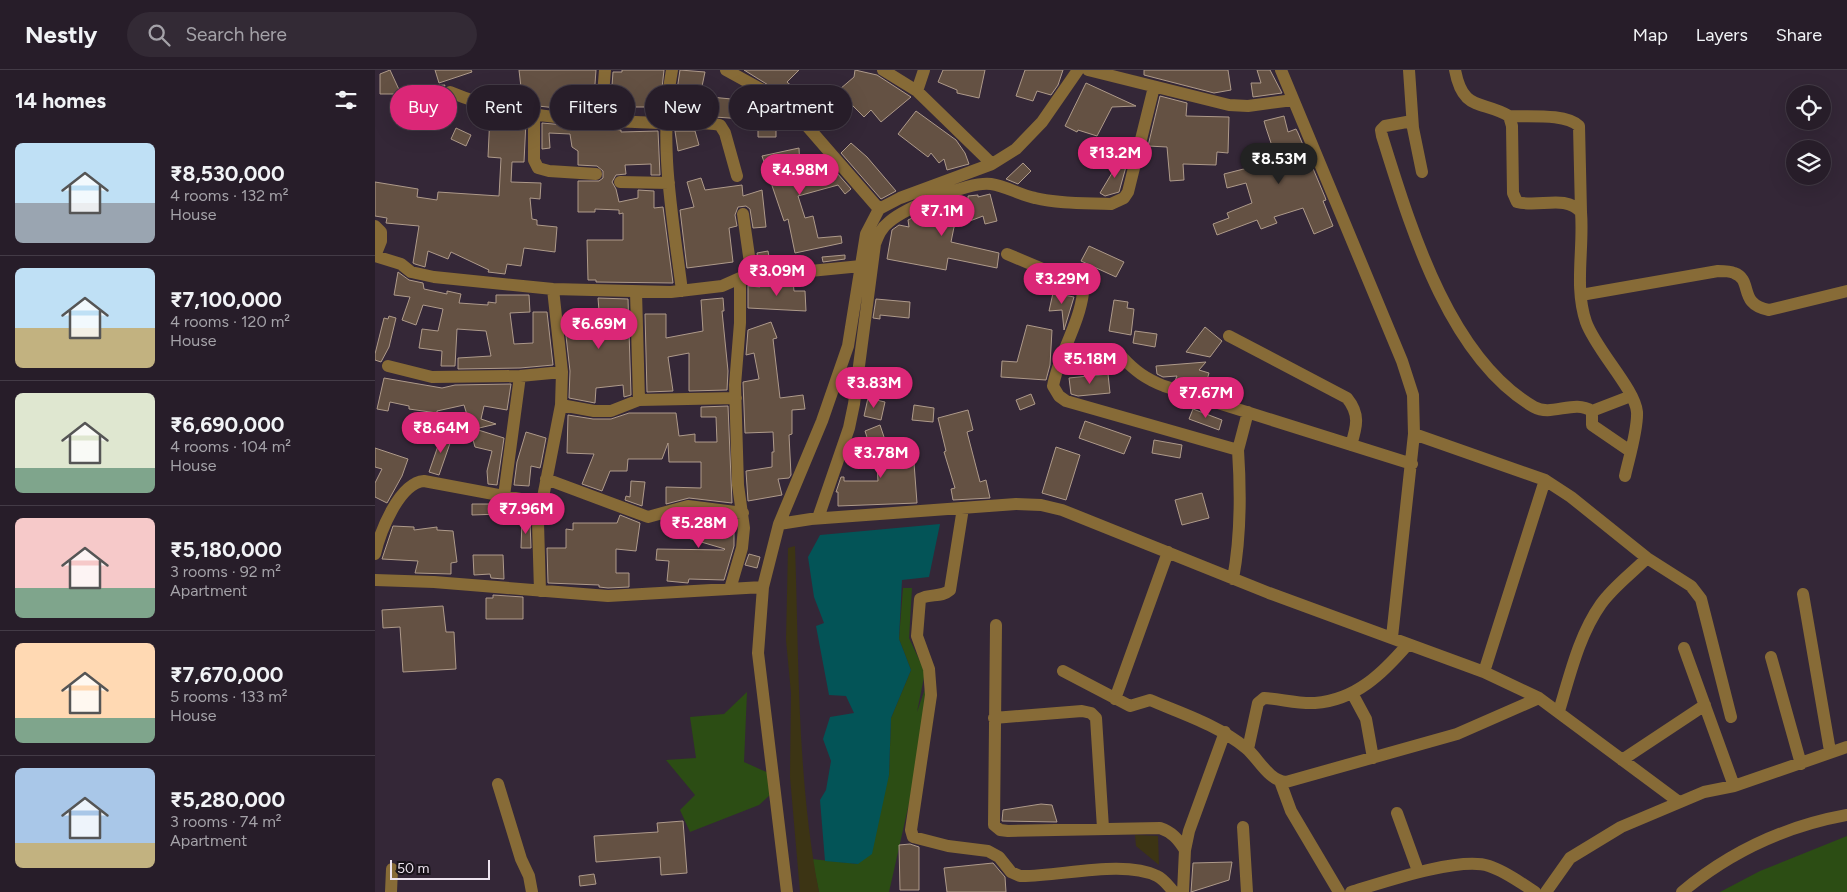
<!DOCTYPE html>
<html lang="en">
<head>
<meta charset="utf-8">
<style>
	body { margin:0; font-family:Figtree,sans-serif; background:#332a35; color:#f1f3f6; height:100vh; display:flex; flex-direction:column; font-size:19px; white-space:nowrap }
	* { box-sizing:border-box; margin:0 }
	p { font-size:16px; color:#a4a2a8 }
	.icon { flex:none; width:28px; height:28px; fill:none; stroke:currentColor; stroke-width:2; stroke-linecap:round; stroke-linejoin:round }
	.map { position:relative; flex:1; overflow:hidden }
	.drawer { display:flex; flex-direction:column; background:#271d29; width:375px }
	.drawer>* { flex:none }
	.banner { position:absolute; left:15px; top:15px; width:475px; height:45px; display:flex; gap:10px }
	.fabs { position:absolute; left:1411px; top:15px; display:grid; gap:10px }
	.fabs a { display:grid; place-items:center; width:45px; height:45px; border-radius:50%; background:#271d29; box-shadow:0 5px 20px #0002,0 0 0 1px #433b46; font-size:25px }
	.scale { position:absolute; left:15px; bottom:12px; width:100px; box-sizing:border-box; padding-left:5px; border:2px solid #ede4ef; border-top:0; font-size:14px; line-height:18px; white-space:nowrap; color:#ede4ef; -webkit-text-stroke:4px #19131a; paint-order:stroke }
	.price { position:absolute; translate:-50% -42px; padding:0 11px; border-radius:18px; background:#db2777; color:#fff; font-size:16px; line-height:32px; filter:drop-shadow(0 1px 2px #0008) }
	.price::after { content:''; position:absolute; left:50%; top:30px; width:15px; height:11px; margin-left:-8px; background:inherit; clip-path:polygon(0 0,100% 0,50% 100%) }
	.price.active { background:#222; color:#fff }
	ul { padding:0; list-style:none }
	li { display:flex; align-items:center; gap:15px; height:125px; padding:0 15px }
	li+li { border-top:1px solid #433b46 }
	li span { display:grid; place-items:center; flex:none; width:140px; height:100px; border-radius:8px; color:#555 }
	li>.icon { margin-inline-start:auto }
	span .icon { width:60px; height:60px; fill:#fffc; stroke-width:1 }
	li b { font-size:21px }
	h2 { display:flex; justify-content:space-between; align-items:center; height:60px; padding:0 15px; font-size:21px }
	.chip { padding:0 18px; border-radius:22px; background:#271d29; box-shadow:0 5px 20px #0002,0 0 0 1px #433b46; font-size:18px; line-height:45px }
	.chip.active { background:#db2777; color:#fff }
	header { display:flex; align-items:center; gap:30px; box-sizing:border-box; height:70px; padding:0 25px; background:#271d29; border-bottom:1px solid #433b46 }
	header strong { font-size:24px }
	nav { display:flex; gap:28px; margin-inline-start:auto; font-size:18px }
	.search { width:350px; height:45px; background:#332a35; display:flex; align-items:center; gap:12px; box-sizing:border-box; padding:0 18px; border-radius:28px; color:#a4a2a8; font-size:19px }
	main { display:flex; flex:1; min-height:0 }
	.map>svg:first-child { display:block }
	.green { fill:#2c4d14 }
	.sand { fill:#3c3414 }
	.water { fill:#035457 }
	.building { fill:#645143; stroke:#ae9a8a }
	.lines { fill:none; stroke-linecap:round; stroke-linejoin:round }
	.minor { stroke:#876b37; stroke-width:12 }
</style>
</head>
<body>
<header>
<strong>Nestly</strong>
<div class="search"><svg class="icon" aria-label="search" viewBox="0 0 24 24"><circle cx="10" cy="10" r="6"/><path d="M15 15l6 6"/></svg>Search here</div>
<nav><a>Map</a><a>Layers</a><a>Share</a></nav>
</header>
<main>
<section class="drawer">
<h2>14 homes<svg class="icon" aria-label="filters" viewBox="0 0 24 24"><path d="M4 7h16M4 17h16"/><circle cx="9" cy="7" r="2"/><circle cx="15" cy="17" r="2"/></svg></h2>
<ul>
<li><span style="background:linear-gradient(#bfe0f5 60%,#9aa5b1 0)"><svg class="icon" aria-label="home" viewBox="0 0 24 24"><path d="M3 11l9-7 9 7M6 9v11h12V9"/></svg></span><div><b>₹8,530,000</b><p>4 rooms · 132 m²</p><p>House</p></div></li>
<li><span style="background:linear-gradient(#bfe0f5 60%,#c2b280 0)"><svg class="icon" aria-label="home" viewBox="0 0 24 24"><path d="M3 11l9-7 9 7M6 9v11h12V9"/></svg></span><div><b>₹7,100,000</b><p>4 rooms · 120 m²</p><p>House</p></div></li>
<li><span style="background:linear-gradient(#dfe7d0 75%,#7fa58c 0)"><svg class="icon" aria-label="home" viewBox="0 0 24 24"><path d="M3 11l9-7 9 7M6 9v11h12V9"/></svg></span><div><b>₹6,690,000</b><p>4 rooms · 104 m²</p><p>House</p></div></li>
<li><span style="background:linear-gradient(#f6c9c9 70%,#7fa58c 0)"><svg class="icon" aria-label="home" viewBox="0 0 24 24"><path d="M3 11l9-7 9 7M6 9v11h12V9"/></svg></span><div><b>₹5,180,000</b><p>3 rooms · 92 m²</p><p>Apartment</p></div></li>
<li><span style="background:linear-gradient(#ffd9b3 75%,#7fa58c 0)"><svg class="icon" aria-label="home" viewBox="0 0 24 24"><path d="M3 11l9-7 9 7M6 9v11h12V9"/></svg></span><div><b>₹7,670,000</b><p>5 rooms · 133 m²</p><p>House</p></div></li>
<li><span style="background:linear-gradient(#a9c7e8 75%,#c2b280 0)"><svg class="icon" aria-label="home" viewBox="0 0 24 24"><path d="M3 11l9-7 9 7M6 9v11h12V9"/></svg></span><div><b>₹5,280,000</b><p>3 rooms · 74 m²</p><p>Apartment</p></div></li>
</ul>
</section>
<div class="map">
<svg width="1472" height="822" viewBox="0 0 1472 822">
	<rect width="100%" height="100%" fill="#342737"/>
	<!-- green -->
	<path class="green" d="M528 518H537L534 568 550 602 542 642 551 616 542 698 514 822H444L437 789 483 794 514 705 516 648 536 600 524 569Z
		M372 622 369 692 398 705 395 725 384 735 315 762 305 740 320 725 291 690 321 688 315 647 349 644Z
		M1472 766V822H1345L1385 801Z"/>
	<!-- sand -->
	<path class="sand" d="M420 476C424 591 422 709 444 822H425L415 707 416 623 411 570 413 478Z
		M760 765 783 766 784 795 761 776Z"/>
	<!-- water -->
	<path class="water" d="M565 454 554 507 527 510 524 569 536 600 516 648 514 705 497 784 483 794 450 791 445 730 451 720 456 691 448 669 455 647 479 643 471 626 454 625 441 556 449 553 439 527 433 487 445 465Z"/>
	<!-- building -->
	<path class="building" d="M15 0 26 24H5V4Z
		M60 0H96L97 2 64 13Z
		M144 0H221L218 42 154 35 115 27 116 17 147 26Z
		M247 0H289L284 45 272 44V37H244V43H235L238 2H247Z
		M305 0 330 2 325 26 367 30V23L377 24 384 27 382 50 312 45 315 23 302 20Z
		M369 0H424L412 12 426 24 419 31Z
		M480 0 502 5 536 27 506 52 496 40 489 47 474 32 469 37 458 25 479 7Z
		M568 0H610L604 28 582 23V20L563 12Z
		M650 0H688L683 15 676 25 662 21 658 31 641 26Z
		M769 0H853L856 20 839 23 769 5Z
		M882 0H895L907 23 878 27 876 13H886Z
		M711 13 761 36 737 37 722 66 703 60 702 62 690 56Z
		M70 15 67 23 71 33 55 34 54 16Z
		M785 26 812 33 811 46 854 47 853 83 842 82 841 95 808 94 809 110 795 111 792 77 773 76Z
		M541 41 581 70 590 83 594 94 572 100 569 89 564 93 556 83 553 87 523 64Z
		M115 44 151 51 149 92H137L136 112 166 113 165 129 155 128 157 149 162 150V155L182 157 180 182 149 178 146 196 132 194 130 204 113 202 114 200 76 182 73 189 53 181 50 197 40 194 38 193 44 156 11 153 12 148 0 146V112L43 119 42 127 62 130 63 122 124 126 126 88 113 87Z
		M909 46 913 62 921 59 923 63 950 127 951 130 948 131 958 156 939 164 928 138 899 147 902 153 886 159 882 150 842 165 838 154 854 148 852 143 877 133 871 113 852 118 849 104 920 86 900 85 891 58 889 51Z
		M167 53 246 60V62L283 61 285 105H276V94L250 95 251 104 241 105 237 112 241 119 244 132 263 128V120L279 121V138L288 137 298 213 221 212V210H213L212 170H248V143L244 144V140L220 139V142H203V111H224L228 108V101L222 96 203 95V81L197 77 195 64 174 63 175 78 167 79Z
		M383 56H401V67H383Z
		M81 58 96 65 91 76 76 69Z
		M300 61H320L324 75 303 81Z
		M476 73 492 87 521 121 506 129 466 83Z
		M424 78 425 99 436 96 440 111 455 95 476 119 470 124 463 115 423 126 430 148 438 146 443 168 466 166 467 173 420 183 413 149 409 151 387 86Z
		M738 91 752 93 744 122 730 126 725 123 737 103Z
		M648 93 656 101 643 114 631 109Z
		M326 108 330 120 367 115 368 126 387 120 391 157 378 158 375 139 371 136 363 137 360 145 362 156 354 158 358 192 312 198 305 140 319 137 312 112Z
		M615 124 622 151 610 154 608 146 579 157 576 172 624 183 622 198 573 188 571 200 512 189 517 160 524 155 534 157 533 150 560 137 570 134 572 144 593 136V126L603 125V127Z
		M714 176 749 192 741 207 706 191Z
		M393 181 395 193 415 190V195L384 198 382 183Z
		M470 185V189L448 192 447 187Z
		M23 202 34 210 48 213 49 219 72 224V221L86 224 84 233 113 235V232L121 233V225H154L155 242 135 243 139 274 158 273V242H172L178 295 145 298 83 299V288L116 286 111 261 82 259 80 296H66L67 281 44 278 47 259 63 261 68 239 48 235 41 255 27 250 35 227 19 225Z
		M418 211 419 221H430L431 241 373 238V216L385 217V214Z
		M678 223 699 227 689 260 687 240 674 241Z
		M223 228 253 229 256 325 249 327 248 315 221 318 220 333 194 328 195 301 189 248 224 241Z
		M348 228 349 241H347L353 301 352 320 314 321V283L293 287 298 321 272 322 270 244H291V268L328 261 326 230Z
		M501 229 535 232 534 248 505 245V249L498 248Z
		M739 230 753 232 752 238 759 239 756 265 734 261Z
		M14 246 21 248 14 277 6 292 0 290V284L9 248 13 249Z
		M396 252 402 268 398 269 405 328 428 325 430 339 417 340V364L414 365 416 405 414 408 403 409 407 425 373 431 371 401 397 397V382H399L398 362 370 363 368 312 384 309 379 283 371 285 373 260Z
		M652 255 677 260 675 295 671 310 626 307 627 291 642 292Z
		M830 257 847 271 835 287 811 282Z
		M760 261 782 264 780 277 758 273Z
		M831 292 824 300 834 303 829 320 800 311 802 306 788 307 782 304 781 296Z
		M733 304 735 323 703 326 696 324 694 308Z
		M9 308 67 318 80 315 136 314 132 340 109 336 106 349 121 354 100 359 129 368 122 415 113 414 112 401 117 381 100 377 93 352 82 355 92 345 89 335 62 341V343L34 339V336L15 332 13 341 2 339Z
		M656 324 660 334 645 340 641 330Z
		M493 328 510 332 506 350 489 346Z
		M539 335 559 338 558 352 537 350Z
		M353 336 357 433 314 428 291 434V417L326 418V392H294L293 373 287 389H253L252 401H235L227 421 207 414 219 384 192 383 193 345 218 349H236L254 343H301L304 366 320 364V372H342L341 347H326V337Z
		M818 339 847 350 844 360 814 349Z
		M593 340 598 360 592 362 605 412 611 410 615 428 578 430 576 419 580 418 569 382 571 381 563 348Z
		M710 351 756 367 749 384 704 368Z
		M505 355 518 394 539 393 542 433 463 436V422H461L466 407H469V411H503L501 381 497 383 490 361Z
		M81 356 64 405 54 402 64 373Z
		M151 362 171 368 166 394 165 398 156 396 154 416 139 415 142 392Z
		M779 370 807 375 805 388 777 383Z
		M681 377 705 385 691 430 667 423Z
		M0 378 33 389 27 406 12 433 0 427V413L7 399 0 397Z
		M256 411 270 412 267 436 250 430 251 426 255 427Z
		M827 423 834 448 807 455 800 430Z
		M97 434H127V444L97 445Z
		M314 444 359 450V476L349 510 314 509 313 513 292 511 294 491 281 490 282 479 349 480 350 479 289 461 293 450Z
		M245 445 265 453 261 481 241 479V503H254V517L233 518 224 517V515L173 513 172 478H191V459L198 460V453H242Z
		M147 450 155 451 156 478H146Z
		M18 456 39 457V460L62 457V460L78 461 82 492 76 493V504L40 503 43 491 7 489Z
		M374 484 385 487 382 498 370 495Z
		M98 485H128L129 509 116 508 115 504 99 505Z
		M118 525 148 527V549H111V528H118Z
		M68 536 71 562H79L81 599 28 602 25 557 8 558 7 540Z
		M666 734 677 735 682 752 627 751 628 740Z
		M308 751 312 803 286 805 285 787 221 792 219 766 283 762 282 753Z
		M535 774 544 777V820H525L524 775Z
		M857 792 854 810 816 822 818 793Z
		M618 793 630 807 631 822H572L569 798Z
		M219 804 221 814 205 816 204 806Z"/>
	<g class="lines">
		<!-- minor -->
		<path class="minor" d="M297 0C283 73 298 148 307 221
			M351 0 404 29 419 41 504 139
			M508 0 542 21 617 94
			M713 0 854 35 873 36 918 30
			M906 0 1027 291 1038 325 1039 364 1017 567
			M1034 0 1038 58 1047 102
			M1080 0C1088 42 1106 30 1134 46L1137 56 1138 123 1142 132C1164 138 1190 124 1206 142 1209 179 1199 217 1211 252 1221 280 1260 319 1262 342 1263 359 1254 388 1250 406
			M542 21 549 0
			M75 22C141 50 216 50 287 53 307 54 326 51 345 55L350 63 362 106
			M159 44V90L163 98 174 101 221 104
			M1134 46C1152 47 1191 43 1204 56L1206 142
			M226 49 230 0
			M1037 51 1010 56 1006 60 1007 66C1035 155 1073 287 1159 337 1177 347 1199 329 1217 341V355L1255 381
			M245 112 294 113
			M368 144 377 207
			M0 156 6 162V171L0 186
			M632 184 701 213 708 223C704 255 684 284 678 316L684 326 691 331 863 380C866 424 866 466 858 509
			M0 186 26 194 36 202 59 207 178 219 296 222 347 216 365 208 486 196
			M261 222 264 330
			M1206 225 1343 201C1348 201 1355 201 1359 203 1379 210 1362 234 1394 240L1472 221
			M854 266 972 328C985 344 982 356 976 375
			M747 287C760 301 771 309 789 316L1037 394
			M13 296 57 307 145 306 187 302
			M186 335 219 341H236L264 330 361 328
			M1217 341 1256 326
			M1039 364 1170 410 1196 427 1272 488 1316 516 1326 529 1356 647
			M863 380 873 342
			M171 409 273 447 313 436 368 443
			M129 426 145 306
			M588 438 575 520C566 528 555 523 545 529L542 566 554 599 556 625 536 760 538 767 573 776 613 781 624 787 636 802 645 806C683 807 749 789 782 806 789 809 794 817 799 822
			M443 448 474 358 479 334 500 174C503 166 506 158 514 152 530 138 595 111 616 114 631 116 645 125 660 128 684 134 711 133 736 134L749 128 753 122 779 17
			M404 454 436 449 641 434 666 435 687 440 894 523 1109 602 1164 628 1304 732
			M0 484C5 462 24 413 49 411L167 433
			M0 510 59 512 233 526 388 517
			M355 519 367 478 369 458 363 415 360 315 365 253V208
			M165 521 163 453 186 335 187 302 178 219
			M1428 524 1455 681
			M621 555 619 755 625 760 633 761 785 758C797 762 803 769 810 780
			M1309 578 1359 716
			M1396 587 1426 694
			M688 601 755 636 775 630C808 644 843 655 871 678 884 689 893 710 911 712L1082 664 1164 628
			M1109 602 1170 410
			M977 623 991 649 998 688
			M740 629 793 482
			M1184 641C1195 605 1204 565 1226 534 1238 517 1257 503 1272 488
			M619 648 707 641 716 643 721 648 728 758
			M873 679 883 633 889 628C906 629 923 634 940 633 981 630 1008 603 1033 574
			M1247 690 1330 635
			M905 711 916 741 964 822
			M123 714 146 789 154 806 157 822
			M1022 743 1043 801
			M868 757 872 822
			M16 822 17 799
			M412 822 383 583 388 517 404 454 447 351 473 276 491 164 504 139 525 128 617 94 641 79 667 52 703 0
			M808 822 810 780 814 761 850 662
			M976 822C1006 813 1084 786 1114 796 1130 801 1146 813 1160 822
			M1171 822 1195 788 1246 757 1329 722 1359 716 1472 677
			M1307 822C1355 782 1411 756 1472 745"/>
	</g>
</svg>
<div class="fabs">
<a><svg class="icon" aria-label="locate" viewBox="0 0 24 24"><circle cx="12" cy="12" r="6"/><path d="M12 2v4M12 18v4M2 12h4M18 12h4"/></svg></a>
<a><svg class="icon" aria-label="layers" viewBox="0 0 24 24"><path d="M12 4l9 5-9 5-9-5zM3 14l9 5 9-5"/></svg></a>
</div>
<div class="scale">50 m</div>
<b class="price" style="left:740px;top:109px">₹13.2M</b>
<b class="price active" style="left:904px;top:115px">₹8.53M</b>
<b class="price" style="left:425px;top:126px">₹4.98M</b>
<b class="price" style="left:567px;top:167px">₹7.1M</b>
<b class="price" style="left:402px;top:227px">₹3.09M</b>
<b class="price" style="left:687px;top:235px">₹3.29M</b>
<b class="price" style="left:224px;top:280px">₹6.69M</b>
<b class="price" style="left:715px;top:315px">₹5.18M</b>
<b class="price" style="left:499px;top:339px">₹3.83M</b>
<b class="price" style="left:831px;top:349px">₹7.67M</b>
<b class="price" style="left:66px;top:384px">₹8.64M</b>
<b class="price" style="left:506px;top:409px">₹3.78M</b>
<b class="price" style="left:151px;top:465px">₹7.96M</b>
<b class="price" style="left:324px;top:479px">₹5.28M</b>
<div class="banner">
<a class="chip active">Buy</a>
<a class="chip">Rent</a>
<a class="chip">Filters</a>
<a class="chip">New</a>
<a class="chip">Apartment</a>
</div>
</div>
</main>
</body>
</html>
